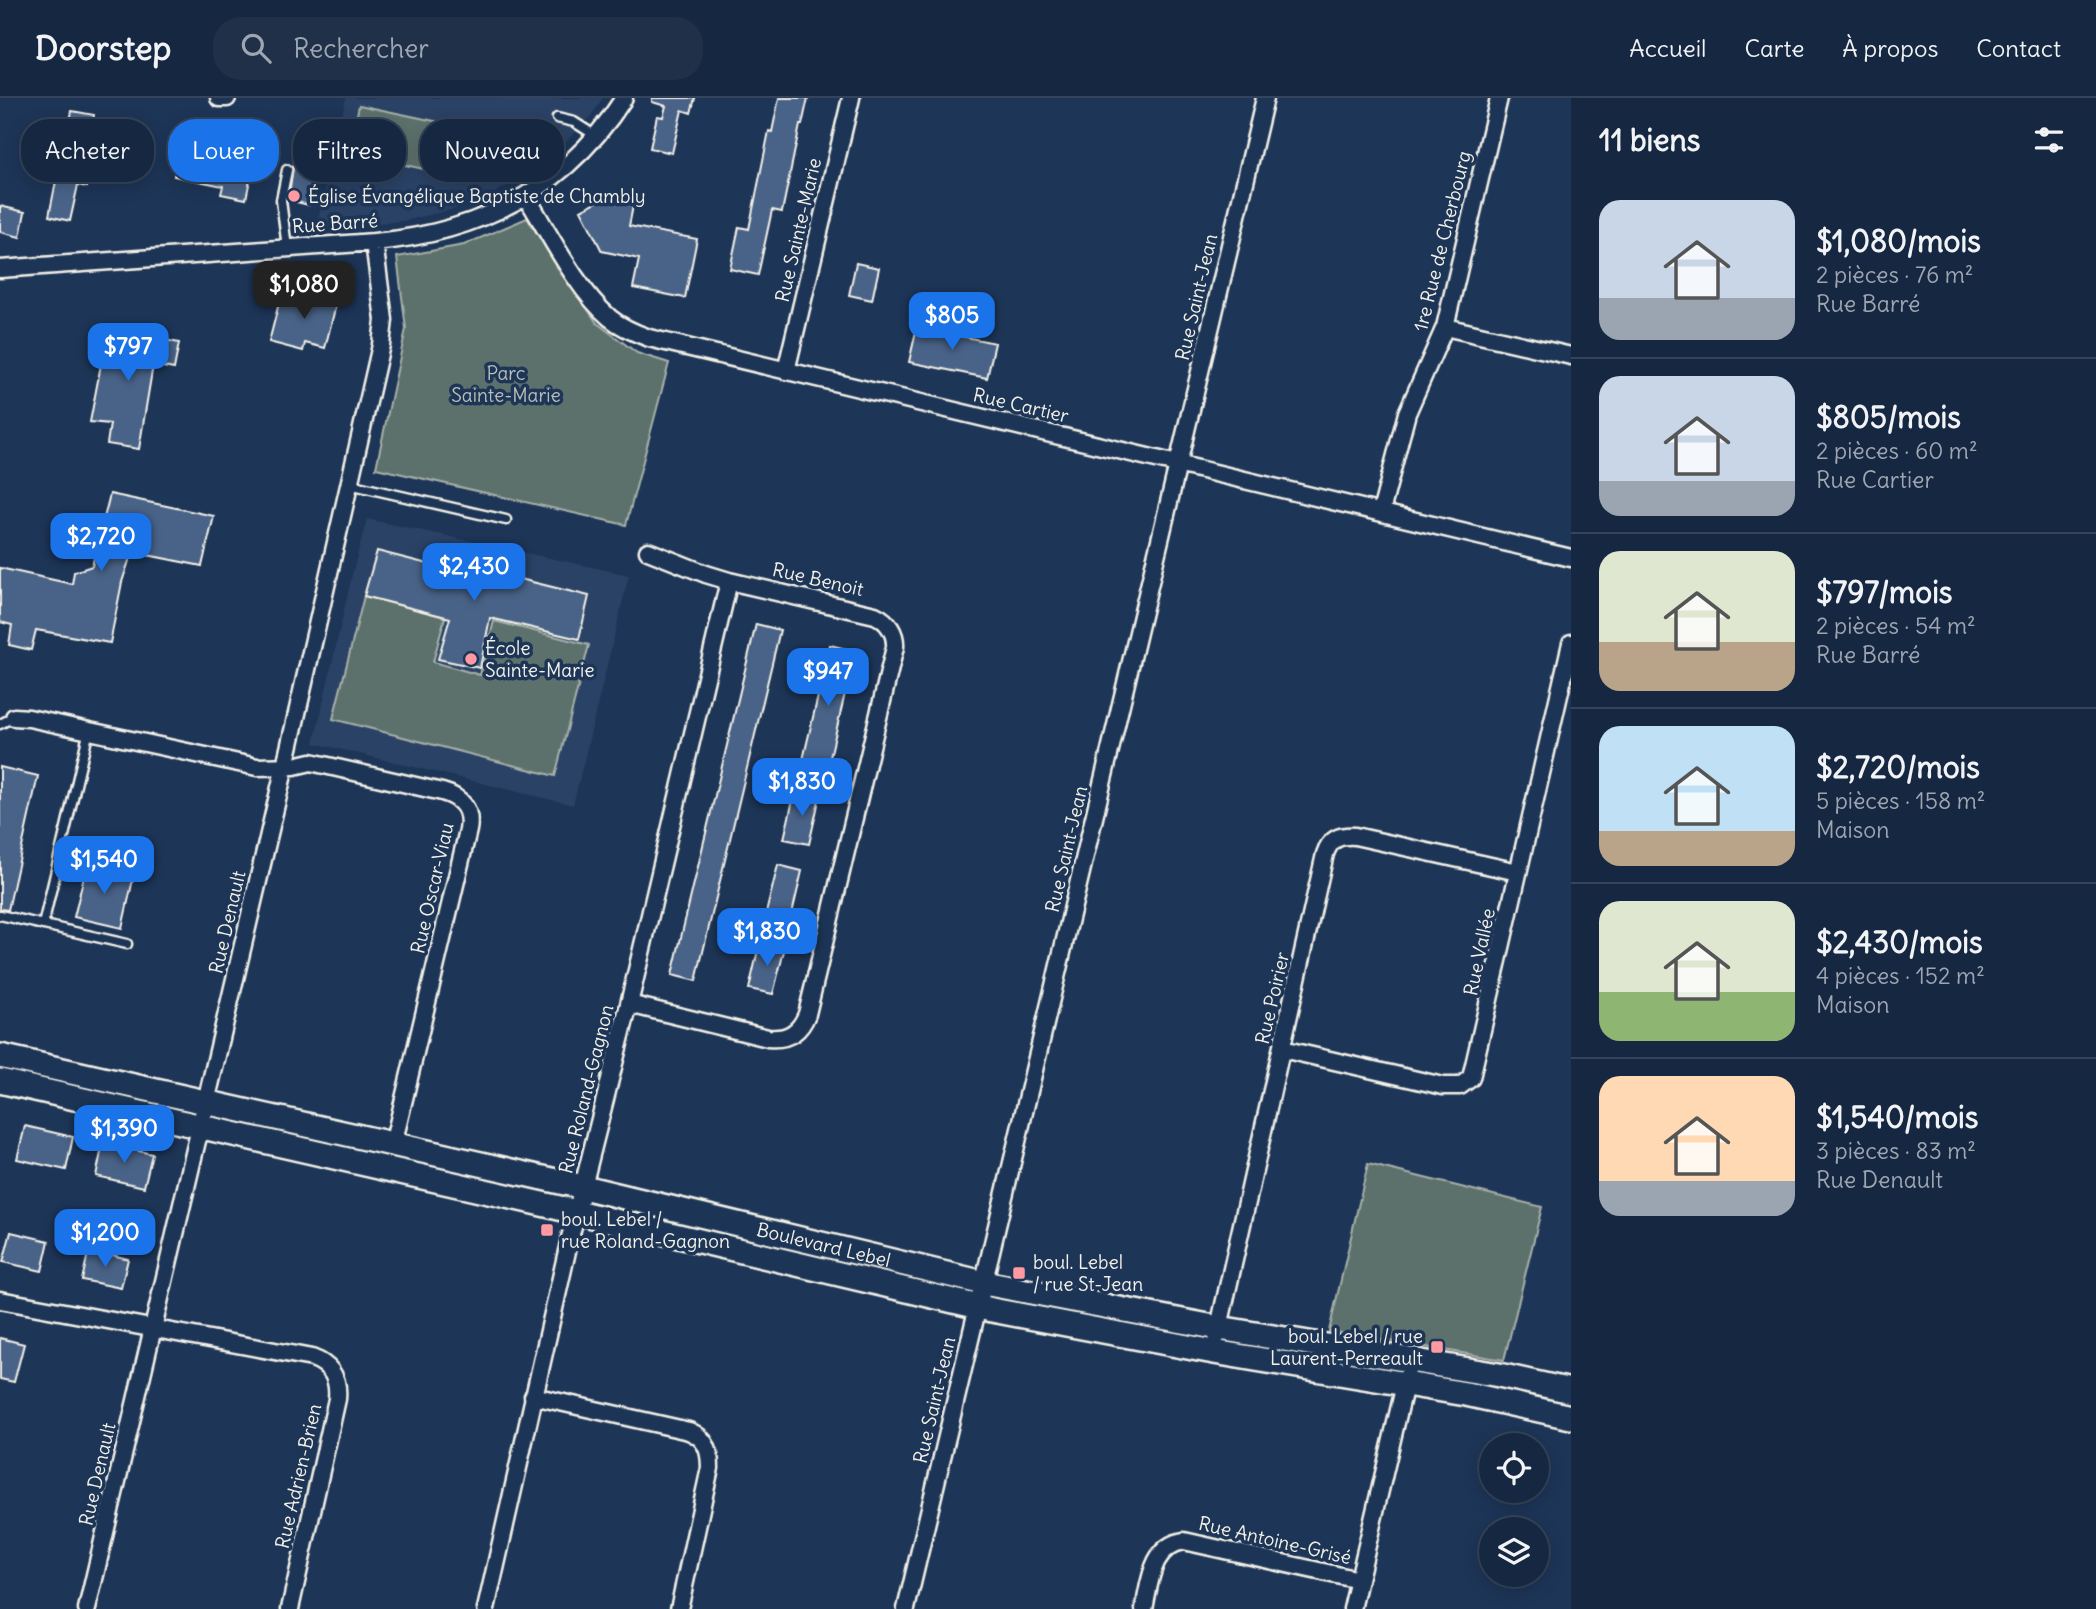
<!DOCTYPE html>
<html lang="fr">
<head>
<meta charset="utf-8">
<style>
	body { margin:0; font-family:Delius,sans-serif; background:#1f3048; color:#f1f3f6; height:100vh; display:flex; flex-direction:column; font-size:26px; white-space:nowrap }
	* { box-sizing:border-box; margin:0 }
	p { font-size:23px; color:#9ea6b1 }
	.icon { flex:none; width:38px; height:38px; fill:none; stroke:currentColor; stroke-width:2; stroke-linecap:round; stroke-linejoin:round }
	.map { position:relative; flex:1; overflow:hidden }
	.details { display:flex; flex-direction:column; background:#162841; width:525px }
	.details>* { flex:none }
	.banner { position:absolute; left:21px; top:21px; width:665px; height:63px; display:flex; gap:14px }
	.tools { position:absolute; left:1479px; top:1335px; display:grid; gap:14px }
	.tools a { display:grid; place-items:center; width:70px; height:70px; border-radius:50%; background:#162841; box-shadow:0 4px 18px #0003,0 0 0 2px #35445a; font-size:35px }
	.price { position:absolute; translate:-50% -60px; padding:0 16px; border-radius:14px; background:#1a73e8; color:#fff; font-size:23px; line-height:46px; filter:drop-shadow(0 2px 4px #0008) }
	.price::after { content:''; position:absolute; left:50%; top:42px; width:21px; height:16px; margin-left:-10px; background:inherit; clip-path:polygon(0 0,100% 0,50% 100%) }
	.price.active { background:#222; color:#fff }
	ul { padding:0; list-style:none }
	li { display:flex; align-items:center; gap:21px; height:175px; padding:0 28px }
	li+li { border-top:2px solid #35445a }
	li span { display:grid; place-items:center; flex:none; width:196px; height:140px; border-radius:21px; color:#555 }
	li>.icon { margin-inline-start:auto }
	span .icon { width:84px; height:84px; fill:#fffc; stroke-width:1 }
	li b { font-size:30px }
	h2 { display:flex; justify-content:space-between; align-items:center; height:84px; padding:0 28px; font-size:30px }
	.tag { padding:0 24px; border-radius:28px; background:#162841; box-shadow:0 4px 18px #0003,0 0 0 2px #35445a; font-size:24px; line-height:63px }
	.tag.active { background:#1a73e8; color:#fff }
	header { display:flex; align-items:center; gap:42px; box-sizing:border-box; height:98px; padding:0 35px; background:#162841; border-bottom:2px solid #35445a }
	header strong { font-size:33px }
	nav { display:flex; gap:38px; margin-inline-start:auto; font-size:24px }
	.search { width:490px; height:63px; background:#1f3048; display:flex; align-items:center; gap:18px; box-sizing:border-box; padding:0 24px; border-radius:28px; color:#9ea6b1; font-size:26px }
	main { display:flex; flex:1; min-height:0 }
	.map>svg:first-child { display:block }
	.built { fill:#2a4366 }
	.green { fill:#5d716c; stroke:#a8b1aa; stroke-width:2 }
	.building { fill:#4a6388; stroke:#f4f1e8; stroke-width:2 }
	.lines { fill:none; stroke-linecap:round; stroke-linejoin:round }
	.lane-casing { stroke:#f4f1e8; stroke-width:13 }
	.street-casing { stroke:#f4f1e8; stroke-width:21 }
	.secondary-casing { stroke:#f4f1e8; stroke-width:28 }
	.lane { stroke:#1d3557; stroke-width:8 }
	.street { stroke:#1d3557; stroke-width:16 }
	.secondary { stroke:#1d3557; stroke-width:23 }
	.poi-dot { fill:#ff9aa2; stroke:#1d3557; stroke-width:2.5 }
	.labels { text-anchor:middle; stroke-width:7; stroke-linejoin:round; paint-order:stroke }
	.poi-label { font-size:19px; fill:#f4f1e8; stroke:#1d3557; text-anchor:start }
	.street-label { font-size:19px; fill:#f4f1e8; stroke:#1d3557 }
	.park-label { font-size:19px; fill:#b8beb6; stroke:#1d3557 }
</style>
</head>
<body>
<header>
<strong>Doorstep</strong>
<div class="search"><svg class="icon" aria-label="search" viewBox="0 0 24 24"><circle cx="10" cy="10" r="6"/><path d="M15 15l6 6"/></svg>Rechercher</div>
<nav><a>Accueil</a><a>Carte</a><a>À propos</a><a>Contact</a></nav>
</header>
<main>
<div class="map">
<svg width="1571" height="1511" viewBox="0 0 1571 1511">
	<rect width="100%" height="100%" fill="#1d3557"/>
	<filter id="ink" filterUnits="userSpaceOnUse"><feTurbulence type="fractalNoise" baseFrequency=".0143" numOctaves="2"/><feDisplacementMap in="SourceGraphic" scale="14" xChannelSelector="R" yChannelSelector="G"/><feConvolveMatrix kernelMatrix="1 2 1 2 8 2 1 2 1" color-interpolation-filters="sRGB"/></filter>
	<g filter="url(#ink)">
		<!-- built -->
		<path class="built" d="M346 0H603L591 18 554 56 536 71 493 96 454 111 404 123 316 130Z
			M367 421 629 477 573 707 314 645 352 477Z"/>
		<!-- green -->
		<path class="green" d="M359 7 463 29 452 77 349 55Z
			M527 120 597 225 637 255 669 265 626 427 376 370 406 231 397 159 464 147Z
			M364 498 445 519 433 564 480 577 494 523 589 547 555 678 333 621Z
			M1368 1066 1542 1109 1504 1262 1329 1233Z"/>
		<!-- building -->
		<path class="building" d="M652 0H695L691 15 682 12 672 55 650 50 657 18 663 19 666 8 652 4Z
			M779 0H808L802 27H800L782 114 772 112 758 177 730 171 739 129 749 131 769 33 772 34Z
			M72 13 94 17 86 53 94 54 87 89 78 87 70 123 49 118 56 83 65 84 73 50 65 48Z
			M183 36 238 48 237 53 255 57 246 101 221 96 223 88 174 78Z
			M295 57 319 63 309 107 288 102Z
			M615 94 635 98 629 128 697 141 685 200 633 190 639 161 602 153 581 112Z
			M0 108 25 114 20 139 0 134Z
			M856 165 879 170 872 202 849 197Z
			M314 193 338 199 325 250 305 245 303 253 269 244 281 197 307 203 308 199 312 200Z
			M114 228 138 231 137 236 179 245 174 271 153 267 139 351 107 346 110 326 90 324 106 240H111Z
			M917 229 995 245 987 280 909 264Z
			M110 396 214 418 202 468 132 454 122 484 110 545 36 532 31 552 9 547 12 527 0 524V470L72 486 74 474 92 468Z
			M377 453 463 475V467L589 498 579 541 490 520 480 570 438 561 450 520 364 498Z
			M756 526 780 532 696 883 672 877Z
			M830 547 855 553 827 672 802 666Z
			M0 669 38 678 8 812 0 811Z
			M795 693 820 698 809 746 784 741Z
			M87 766 134 777 122 830 74 819Z
			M778 767 802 773 791 820 766 815Z
			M760 843 785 849 773 896 749 891Z
			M25 1028 73 1039 66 1072 17 1061Z
			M103 1045 152 1056 144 1089 96 1078Z
			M11 1134 49 1143 42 1173 3 1164Z
			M89 1151 128 1161 121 1190 82 1182Z
			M0 1240 24 1246 14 1284 0 1281Z"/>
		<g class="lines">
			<defs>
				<path id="lane" d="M557 20 574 24 596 38
					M287 72 281 102 287 150
					M349 386 506 422
					M0 626 14 619
					M0 817 127 846
					M43 827 89 632"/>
				<path id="street" d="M219 0H227
					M526 98C549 135 577 192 610 220 621 229 635 235 649 240L1571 460
					M0 171 374 144C479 135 566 91 624 0
					M1445 229 1571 258
					M786 273 851 0
					M1381 414 1407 315 1445 229 1499 0
					M14 619 29 620 257 669 294 668 311 664 442 694C461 699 472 711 468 732L393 1047
					M629 906 768 940C788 942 800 934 807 916L895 549C896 535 888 523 875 517L729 483 706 476 648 453
					M1282 951 1443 988H1460L1471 980 1571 545
					M0 1202 312 1260C331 1267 339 1280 337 1301L290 1511
					M1217 1238 1325 756C1330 741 1339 737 1355 738L1518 774
					M533 1298 689 1333C706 1340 710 1352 710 1370L679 1511
					M87 1511 285 668 381 247 384 222 374 144
					M486 1511 570 1140 629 906 729 483
					M906 1511 1265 0
					M1144 1511C1150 1485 1151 1448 1184 1443L1359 1482
					M1352 1511 1407 1278"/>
				<g id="secondary">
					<path id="s1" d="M0 958 583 1089 984 1185 1219 1230 1499 1277 1571 1293"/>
					<path d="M0 983 555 1109 992 1212 1214 1254 1466 1296 1571 1319"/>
				</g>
			</defs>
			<!-- lane casing -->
			<use href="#lane" class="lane-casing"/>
			<!-- street casing -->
			<use href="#street" class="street-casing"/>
			<!-- secondary casing -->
			<use href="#secondary" class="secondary-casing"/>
			<!-- lane -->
			<use href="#lane" class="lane"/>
			<!-- street -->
			<use href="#street" class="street"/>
			<!-- secondary -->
			<use href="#secondary" class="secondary"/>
		</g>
	</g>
	<!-- markers -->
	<g class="poi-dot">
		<circle cx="294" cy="98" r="7"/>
		<circle cx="471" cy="561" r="7"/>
		<rect x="540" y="1125" width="14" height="14" rx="3.5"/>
		<rect x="1012" y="1168" width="14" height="14" rx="3.5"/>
		<rect x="1430" y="1242" width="14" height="14" rx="3.5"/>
	</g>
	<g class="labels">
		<!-- poi labels -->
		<g class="poi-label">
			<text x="308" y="105">Église Évangélique Baptiste de Chambly</text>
			<text x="485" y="557">École<tspan x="485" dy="22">Sainte-Marie</tspan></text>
			<text x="561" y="1128">boul. Lebel /<tspan x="561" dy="22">rue Roland-Gagnon</tspan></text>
			<text x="1033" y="1171">boul. Lebel<tspan x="1033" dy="22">/ rue St-Jean</tspan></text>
			<text x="1423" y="1245" text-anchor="end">boul. Lebel / rue<tspan x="1423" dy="22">Laurent-Perreault</tspan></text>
		</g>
		<!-- street labels -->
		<g class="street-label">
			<text transform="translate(335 125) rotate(-4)" y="7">Rue Barré</text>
			<text transform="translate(798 132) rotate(-77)" y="7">Rue Sainte-Marie</text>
			<text transform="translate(1442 143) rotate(-76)" y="7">1re Rue de Cherbourg</text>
			<text transform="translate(1196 199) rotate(-77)" y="7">Rue Saint-Jean</text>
			<text transform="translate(1021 307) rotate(13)" y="7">Rue Cartier</text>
			<text transform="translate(818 481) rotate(13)" y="7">Rue Benoit</text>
			<text transform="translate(1066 751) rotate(-77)" y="7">Rue Saint-Jean</text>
			<text transform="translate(432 790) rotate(-77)" y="7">Rue Oscar-Viau</text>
			<text transform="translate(227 824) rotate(-77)" y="7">Rue Denault</text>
			<text transform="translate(1479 854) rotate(-78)" y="7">Rue Vallée</text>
			<text transform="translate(1272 900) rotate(-77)" y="7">Rue Poirier</text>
			<text transform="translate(586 991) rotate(-76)" y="7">Rue Roland-Gagnon</text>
			<text dy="7" stroke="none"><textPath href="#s1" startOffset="845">Boulevard Lebel</textPath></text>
			<text transform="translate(934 1302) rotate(-77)" y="7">Rue Saint-Jean</text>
			<text transform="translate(97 1376) rotate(-77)" y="7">Rue Denault</text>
			<text transform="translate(298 1378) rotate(-77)" y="7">Rue Adrien-Brien</text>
			<text transform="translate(1275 1442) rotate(13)" y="7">Rue Antoine-Grisé</text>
		</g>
		<!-- park labels -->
		<g class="park-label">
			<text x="506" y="282">Parc<tspan x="506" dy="22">Sainte-Marie</tspan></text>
		</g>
	</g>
</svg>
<div class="tools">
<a><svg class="icon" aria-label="locate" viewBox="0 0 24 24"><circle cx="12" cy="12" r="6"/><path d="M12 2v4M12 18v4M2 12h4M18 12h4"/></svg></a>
<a><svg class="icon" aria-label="layers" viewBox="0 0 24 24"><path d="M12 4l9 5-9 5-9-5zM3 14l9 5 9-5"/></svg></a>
</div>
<b class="price active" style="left:304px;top:223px">$1,080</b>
<b class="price" style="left:952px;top:254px">$805</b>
<b class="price" style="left:128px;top:285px">$797</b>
<b class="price" style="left:101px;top:475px">$2,720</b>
<b class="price" style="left:474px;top:505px">$2,430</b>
<b class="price" style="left:828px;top:610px">$947</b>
<b class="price" style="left:802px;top:720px">$1,830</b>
<b class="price" style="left:104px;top:798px">$1,540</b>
<b class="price" style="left:767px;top:870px">$1,830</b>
<b class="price" style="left:124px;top:1067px">$1,390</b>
<b class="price" style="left:105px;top:1171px">$1,200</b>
<div class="banner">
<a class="tag">Acheter</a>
<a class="tag active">Louer</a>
<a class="tag">Filtres</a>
<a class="tag">Nouveau</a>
</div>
</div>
<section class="details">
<h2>11 biens<svg class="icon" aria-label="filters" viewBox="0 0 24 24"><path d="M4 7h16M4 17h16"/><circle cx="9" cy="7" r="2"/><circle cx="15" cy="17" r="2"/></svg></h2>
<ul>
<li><span style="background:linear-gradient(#c9d6e8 70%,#9aa5b1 0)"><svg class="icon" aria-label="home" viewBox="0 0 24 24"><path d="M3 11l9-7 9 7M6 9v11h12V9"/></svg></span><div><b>$1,080/mois</b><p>2 pièces · 76 m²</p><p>Rue Barré</p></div></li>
<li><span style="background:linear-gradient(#c9d6e8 75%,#9aa5b1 0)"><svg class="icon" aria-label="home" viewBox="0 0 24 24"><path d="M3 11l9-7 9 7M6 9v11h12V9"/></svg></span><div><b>$805/mois</b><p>2 pièces · 60 m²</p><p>Rue Cartier</p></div></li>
<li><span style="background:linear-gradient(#dfe7d0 65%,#b9a48a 0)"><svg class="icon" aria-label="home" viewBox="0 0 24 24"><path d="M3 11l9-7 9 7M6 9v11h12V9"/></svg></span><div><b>$797/mois</b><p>2 pièces · 54 m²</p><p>Rue Barré</p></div></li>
<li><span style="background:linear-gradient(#bfe0f5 75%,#b9a48a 0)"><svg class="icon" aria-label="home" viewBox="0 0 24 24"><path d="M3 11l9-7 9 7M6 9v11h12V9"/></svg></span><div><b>$2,720/mois</b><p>5 pièces · 158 m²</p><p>Maison</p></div></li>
<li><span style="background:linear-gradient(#dfe7d0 65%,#8fb573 0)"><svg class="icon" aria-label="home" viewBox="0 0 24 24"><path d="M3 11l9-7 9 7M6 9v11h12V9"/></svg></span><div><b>$2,430/mois</b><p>4 pièces · 152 m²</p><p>Maison</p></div></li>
<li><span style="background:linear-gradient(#ffd9b3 75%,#9aa5b1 0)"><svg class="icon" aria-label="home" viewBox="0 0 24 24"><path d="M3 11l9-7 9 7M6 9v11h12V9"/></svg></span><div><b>$1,540/mois</b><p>3 pièces · 83 m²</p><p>Rue Denault</p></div></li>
</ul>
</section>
</main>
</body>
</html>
